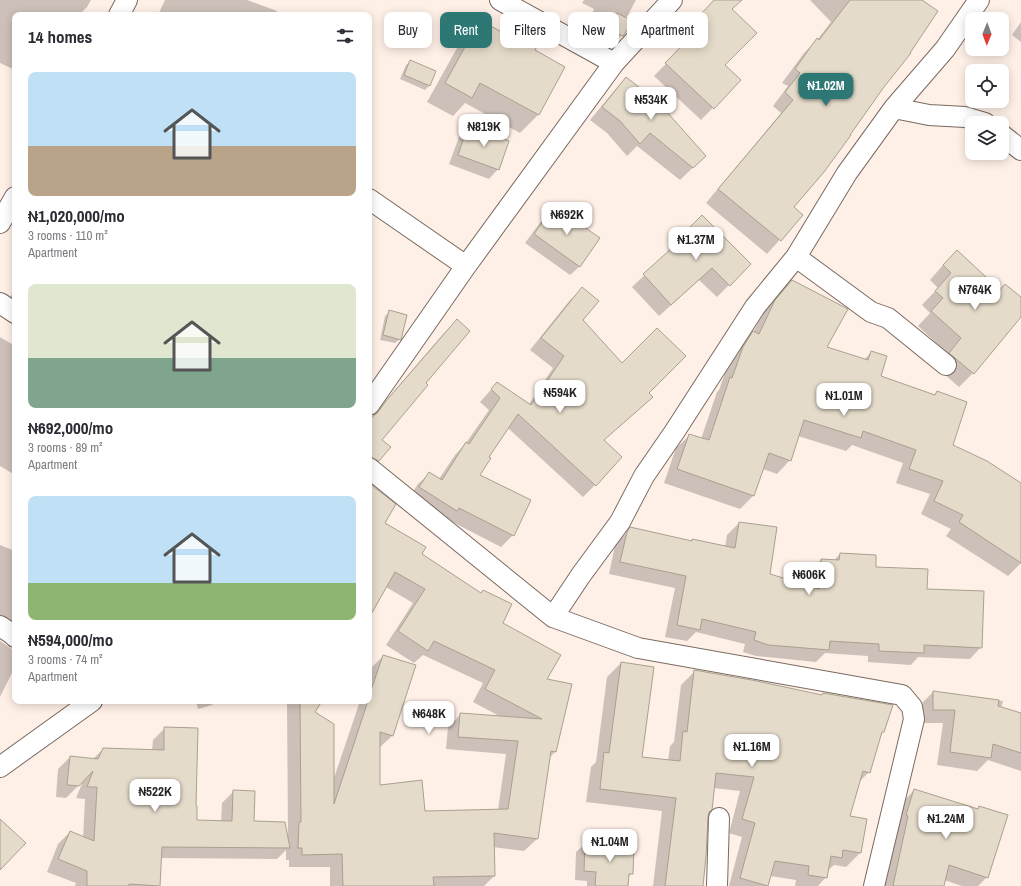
<!DOCTYPE html>
<html lang="en">
<head>
<meta charset="utf-8">
<style>
	body { margin:0; font-family:"Archivo Narrow",sans-serif; background:#f7f7f7; color:#2b2b33; height:100vh; display:flex; flex-direction:column; font-size:15px; white-space:nowrap }
	* { box-sizing:border-box; margin:0 }
	p { font-size:13px; color:#7c7c81 }
	.icon { flex:none; width:22px; height:22px; fill:none; stroke:currentColor; stroke-width:2; stroke-linecap:round; stroke-linejoin:round }
	.map { position:relative; flex:1; overflow:hidden }
	.details { position:absolute; left:12px; top:12px; width:360px; height:692px; display:flex; flex-direction:column; background:#fff; border-radius:8px; box-shadow:0 2px 10px #0003 }
	.details>* { flex:none }
	.banner { position:absolute; left:384px; top:12px; width:380px; height:36px; display:flex; gap:8px }
	.needle { width:26px; rotate:181deg }
	.controls { position:absolute; left:965px; top:12px; display:grid; gap:8px }
	.controls a { display:grid; place-items:center; width:44px; height:44px; border-radius:8px; background:#fff; box-shadow:0 2px 10px #0003; font-size:20px }
	.price { position:absolute; translate:-50% -34px; padding:0 9px; border-radius:8px; background:#fff; color:#222; font-size:13px; line-height:26px; filter:drop-shadow(0 1px 2px #0008) }
	.price::after { content:''; position:absolute; left:50%; top:24px; width:12px; height:9px; margin-left:-6px; background:inherit; clip-path:polygon(0 0,100% 0,50% 100%) }
	.price.on { background:#2d7774; color:#fff }
	ul { padding:0; list-style:none }
	li { display:grid; align-content:center; gap:8px; height:212px; padding:0 16px }
	li span { display:grid; place-items:center; height:124px; border-radius:8px; color:#555 }
	li>.icon { margin-inline-start:auto }
	span .icon { width:72px; height:72px; fill:#fffc; stroke-width:1 }
	li b { font-size:17px }
	h2 { display:flex; justify-content:space-between; align-items:center; height:48px; padding:0 16px; font-size:17px }
	.chip { padding:0 14px; border-radius:8px; background:#fff; box-shadow:0 2px 10px #0003; font-size:14px; line-height:36px }
	.chip.on { background:#2d7774; color:#fff }
	.map>svg:first-child { display:block }
	.shadow { fill:#0003 }
	.building { fill:#e5dbca; stroke:#a9a08f }
	.lines { fill:none; stroke-linecap:round; stroke-linejoin:round }
	.minor-casing { stroke:#7a6a60; stroke-width:22 }
	.minor { stroke:#fff; stroke-width:20 }
</style>
</head>
<body>
<div class="map">
<svg width="1021" height="886" viewBox="0 0 1021 886">
	<rect width="100%" height="100%" fill="#fff0e7"/>
	<!-- shadow -->
	<path class="shadow" d="M0 0H91L87 7 79 15H15V70L0 63Z
		M165 0H247L277 11 275 15H158Z
		M584 0H636L628 15 625 18 631 22 618 40 605 33 609 25 591 16 594 9 582 3Z
		M715 0H738L731 9 724 65 740 80 701 120 654 76 694 35 688 29Z
		M810 0H920L793 207 802 215 767 254 706 203 781 113 773 106 788 86 782 83 804 53 817 40 831 22Z
		M480 21 513 39 523 29 533 51 564 68 538 115 520 133 465 103 453 116 427 102 462 39Z
		M1021 22V42L1012 35Z
		M411 61 435 72 429 86 425 90 400 79 406 65Z
		M626 78 705 156 680 180 637 146 627 156 607 133 590 120 614 91Z
		M469 127 498 169 489 179 449 164 459 137Z
		M554 207 580 266 570 275 525 243 545 216Z
		M702 217 750 264 717 297 699 280 659 316 632 287 670 251 669 249Z
		M943 265 1000 291 1021 299V315L973 373 959 387 936 367 947 353 918 326 930 313 922 305 938 288 930 280Z
		M792 281 826 348 864 360 871 352 880 377 933 396 937 392 951 445 1021 484V563L1008 576 946 536 951 529 921 514 930 494 896 483 903 463 852 445 846 451 798 436 790 460 777 474 763 469 754 495 740 509 664 483 676 448 690 435 701 439 717 392 719 390 729 362 740 346 753 332 762 315 779 294Z
		M15 288V312L5 307Z
		M582 289V320L648 393 603 441 595 485 583 497 508 428 488 457 479 476 513 535 501 547 408 499 418 484 430 473 439 479 455 455 466 443 489 410 480 402 497 383 529 404 553 368 530 350 570 300Z
		M390 312 400 339 395 343 380 340 385 316Z
		M457 321 424 383 381 440 378 460 369 470V417H372L444 333Z
		M0 337 15 346V475L0 466Z
		M369 484 383 524 502 624 546 680 571 685 555 752 549 758 537 839 524 851 493 847 494 876 484 886H330V867H289V860H286V850L277 859 161 858 159 886H75L76 883 47 872 58 844 70 832 83 838 85 799 76 798 83 781 66 798 56 797 58 769 70 757 93 759 103 749 152 751 153 740 165 728 195 807 196 821 221 822 222 803 234 791 253 822 286 836 288 834 287 701H321L314 713 333 781 360 701H369L370 669 383 656 415 666 392 736 379 748V786L424 812 498 810 506 754 446 749 448 727 461 714 501 717 473 702 483 683 423 655 414 663 386 645 413 603 386 587 369 612Z
		M739 523 769 575 808 587 809 572 821 560 833 561 840 554 926 590 981 647 970 659 918 657 911 665 868 662V656L825 653 816 662 756 656 743 652 745 644 696 632 687 641 665 637 675 588 609 574 615 545 631 528 691 542 693 540 725 547 727 535Z
		M0 545 15 551V667L0 697V641L12 649H14L15 647 7 636 0 632Z
		M621 663 641 758 668 761 670 746 674 742 681 685 695 671 883 732 880 734 869 772 859 782 848 817 866 820 860 853 846 867 834 865 827 871 826 877 818 886H795L796 880 770 876 766 886H729L742 837 729 833 740 791 713 788 708 812 702 886H653L662 811 586 802 591 767 596 762 607 677Z
		M933 692 1003 701 1001 708 1021 714V771L988 760 977 771 937 765 943 723H920V705Z
		M196 701H216L212 705 198 709Z
		M914 790 977 809 979 807 987 877 978 886H962L944 880 943 886H884L902 803Z
		M586 843 632 873 628 877 627 886H587V881L575 880 576 852Z"/>
	<!-- building -->
	<path class="building" d="M714 0H742L732 9 757 33 725 65 741 80 714 109 665 63 705 22 699 16Z
		M850 0H922L938 11 910 53H911L884 87 850 135H851L824 172 794 207 803 215 781 241 718 189 793 100 785 92 800 73 795 69 817 38 819 40Z
		M617 13 633 21 623 36 608 29Z
		M480 20 516 40 522 28 541 39 535 50 565 67 539 115 480 83 472 98 445 83Z
		M410 60 436 71 430 86 404 75Z
		M626 77 658 102 706 156 693 168 650 133 640 144 620 121 602 107Z
		M468 126 509 141 499 170 458 155Z
		M554 206 600 238 580 267 534 234Z
		M702 215 751 264 730 286 712 268 671 305 643 274 682 239 680 237Z
		M957 250 1000 290 1005 284 1021 297V317L974 374 949 353 961 338 931 311 943 298 935 291 951 273 943 265Z
		M792 280 848 309 827 347 868 360 871 351 887 356 881 376 935 395 937 391 967 402 953 445 987 461 1021 483V563L959 522 963 515 934 501 943 481 909 469 916 450 863 431 861 438 804 420 791 461 769 453 754 496 677 469 689 434 709 440 730 377 732 378 743 347 753 331 759 334 775 300Z
		M582 287 599 301 583 320 622 363 657 328 686 356 649 393 653 397 604 440 622 457 596 486 518 414 489 457 491 458 480 475 531 500 514 536 459 508 457 511 419 487 429 472 442 480 466 442 469 444 500 398 491 389 497 382 531 405 564 356 541 338Z
		M389 310 407 315 401 340 383 335Z
		M457 319 470 331 426 383 428 385 382 440 391 447 379 461 369 457V420L378 412 386 401Z
		M369 483 396 504 385 523 426 547 422 554 481 593 483 590 512 604 503 623 561 655 547 679 572 684 556 752 551 751 538 839 494 833 495 876 433 877 434 886H343L342 854 302 855V848H298L299 822H301L300 701H322L315 712 334 724V804L368 701H369V696L383 655 416 665 393 736 380 732V785L422 780 425 811 508 809 518 741 458 737 460 713 542 719 485 689 495 670 434 641 428 651 398 631 425 589 395 572 369 618Z
		M739 522 777 527 770 574 819 589 821 559 839 560 840 553 876 555V567L928 569 927 589 984 591 982 648 924 645V653L879 651V644L830 641 829 650 768 645 754 640 756 632 702 619 700 630 677 625 686 576 620 562 627 532 630 527 692 541V539L735 548Z
		M621 662 654 667 642 757 680 761 683 731 687 732 694 670 757 681 822 695 823 693 893 705 884 732H882L870 773 863 771 850 816 867 819 861 853 843 850 842 858 831 856 827 878 808 875 809 866 775 861 768 886 740 878 755 823 742 819 754 777 716 773 712 810 709 812 708 818 706 856 703 886H665L676 798 600 789 604 752 609 753Z
		M933 691 999 700 998 706 1021 713V753L993 744 991 758 950 752 955 710H933Z
		M164 727 198 728 196 806H197V820L232 821 233 790 255 791 254 821 285 822 290 848 162 847 160 886 129 884V886H87V871L58 859 70 831 94 841 97 787H87L93 771 79 786 67 785 70 756 98 759 103 748 164 750Z
		M914 789 978 809 979 806 1008 815 988 878 949 865 944 886H893L908 816 906 815Z
		M0 819 26 843 0 870Z
		M585 842 634 845 633 874H629L628 886H595L596 872 584 871Z"/>
	<g class="lines">
		<defs>
			<path id="minor" d="M500 0 614 63
				M119 15 127 0
				M894 108 929 115 965 117 985 123
				M1002 135 1021 150
				M369 199 466 266
				M0 223 15 197
				M796 257 871 312 888 318 946 365
				M0 303 15 313
				M369 405 466 266 614 63 672 0
				M369 468 553 617 638 648 902 695 912 707 914 719 874 886
				M553 617 581 575 620 522 644 476 675 431 755 307 796 257 847 173 894 108 945 49 979 0
				M0 626 12 634 15 637
				M0 767 92 701
				M717 886 719 818"/>
		</defs>
		<!-- minor casing -->
		<use href="#minor" class="minor-casing"/>
		<!-- minor -->
		<use href="#minor" class="minor"/>
	</g>
</svg>
<div class="controls">
<a><svg class="needle" viewBox="-14 -14 28 28"><path d="M0-13l5 13h-10z" fill="#e53935"/><path d="M0 13l5-13h-10z" fill="#7c7c81"/></svg></a>
<a><svg class="icon" aria-label="locate" viewBox="0 0 24 24"><circle cx="12" cy="12" r="6"/><path d="M12 2v4M12 18v4M2 12h4M18 12h4"/></svg></a>
<a><svg class="icon" aria-label="layers" viewBox="0 0 24 24"><path d="M12 4l9 5-9 5-9-5zM3 14l9 5 9-5"/></svg></a>
</div>
<b class="price on" style="left:826px;top:107px">₦1.02M</b>
<b class="price" style="left:651px;top:121px">₦534K</b>
<b class="price" style="left:484px;top:148px">₦819K</b>
<b class="price" style="left:567px;top:236px">₦692K</b>
<b class="price" style="left:696px;top:261px">₦1.37M</b>
<b class="price" style="left:975px;top:311px">₦764K</b>
<b class="price" style="left:560px;top:414px">₦594K</b>
<b class="price" style="left:844px;top:417px">₦1.01M</b>
<b class="price" style="left:809px;top:596px">₦606K</b>
<b class="price" style="left:429px;top:735px">₦648K</b>
<b class="price" style="left:752px;top:768px">₦1.16M</b>
<b class="price" style="left:155px;top:813px">₦522K</b>
<b class="price" style="left:946px;top:840px">₦1.24M</b>
<b class="price" style="left:610px;top:863px">₦1.04M</b>
<div class="banner">
<a class="chip">Buy</a>
<a class="chip on">Rent</a>
<a class="chip">Filters</a>
<a class="chip">New</a>
<a class="chip">Apartment</a>
</div>
<section class="details">
<h2>14 homes<svg class="icon" aria-label="filters" viewBox="0 0 24 24"><path d="M4 7h16M4 17h16"/><circle cx="9" cy="7" r="2"/><circle cx="15" cy="17" r="2"/></svg></h2>
<ul>
<li><span style="background:linear-gradient(#bfe0f5 60%,#b9a48a 0)"><svg class="icon" aria-label="home" viewBox="0 0 24 24"><path d="M3 11l9-7 9 7M6 9v11h12V9"/></svg></span><div><b>₦1,020,000/mo</b><p>3 rooms · 110 m²</p><p>Apartment</p></div></li>
<li><span style="background:linear-gradient(#dfe7d0 60%,#7fa58c 0)"><svg class="icon" aria-label="home" viewBox="0 0 24 24"><path d="M3 11l9-7 9 7M6 9v11h12V9"/></svg></span><div><b>₦692,000/mo</b><p>3 rooms · 89 m²</p><p>Apartment</p></div></li>
<li><span style="background:linear-gradient(#bfe0f5 70%,#8fb573 0)"><svg class="icon" aria-label="home" viewBox="0 0 24 24"><path d="M3 11l9-7 9 7M6 9v11h12V9"/></svg></span><div><b>₦594,000/mo</b><p>3 rooms · 74 m²</p><p>Apartment</p></div></li>
</ul>
</section>
</div>
</body>
</html>
